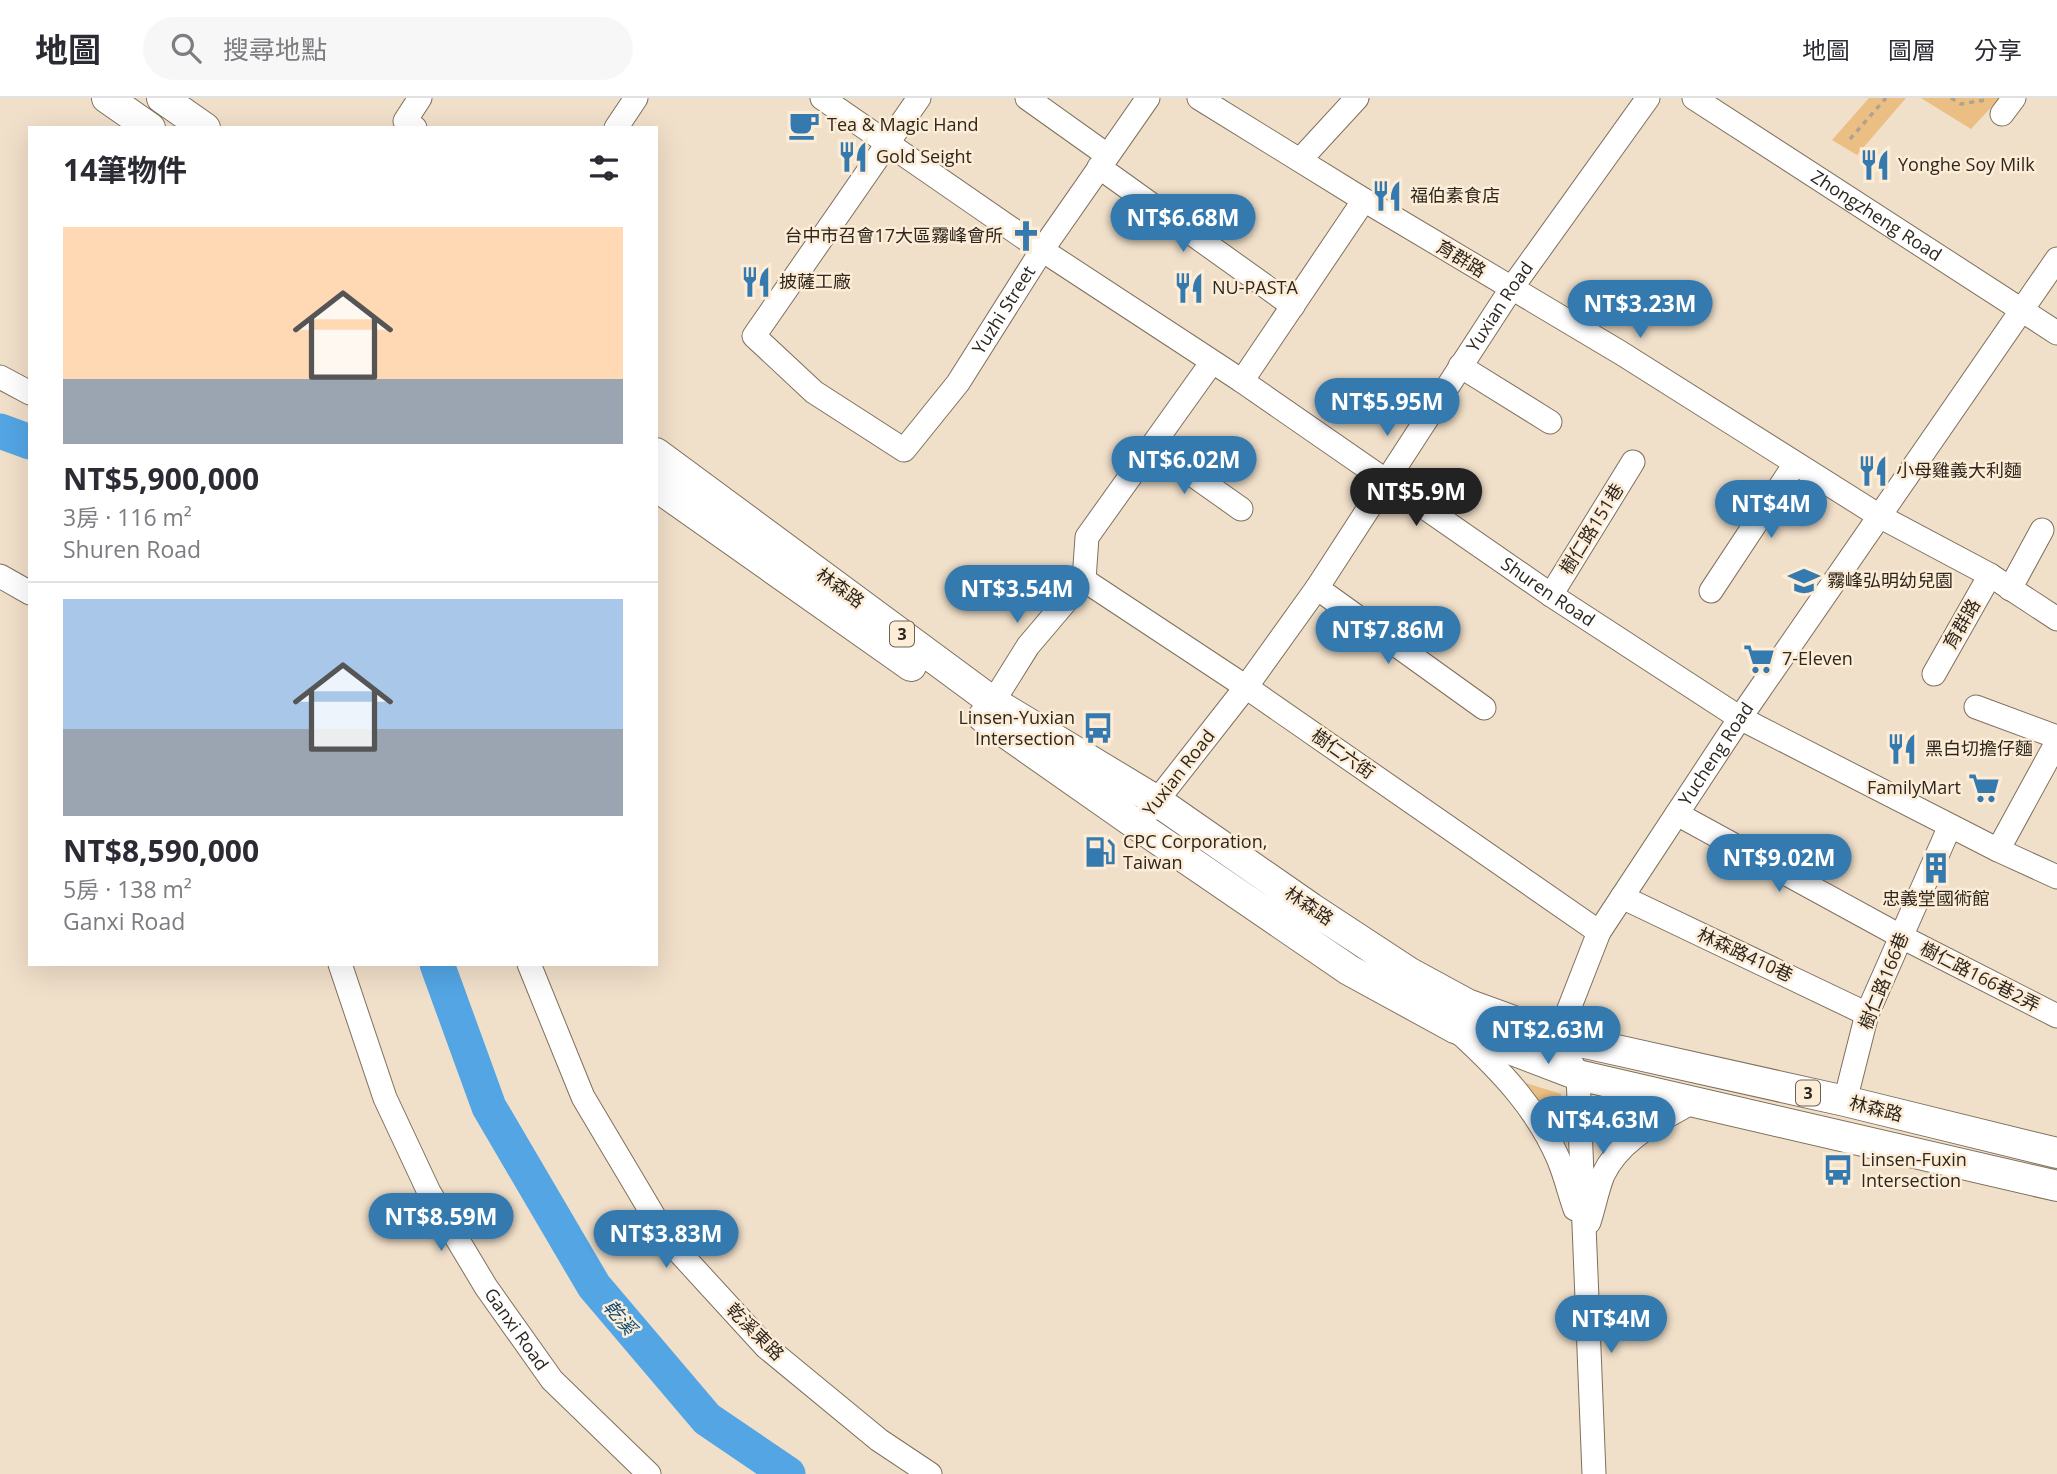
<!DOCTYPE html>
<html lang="zh-TW">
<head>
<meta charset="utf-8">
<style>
	body { margin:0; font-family:"Open Sans","Noto Sans TC",sans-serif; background:#f7f7f7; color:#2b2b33; height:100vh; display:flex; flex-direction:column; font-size:26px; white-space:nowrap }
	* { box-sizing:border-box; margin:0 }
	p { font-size:23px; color:#7c7c81 }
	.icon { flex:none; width:38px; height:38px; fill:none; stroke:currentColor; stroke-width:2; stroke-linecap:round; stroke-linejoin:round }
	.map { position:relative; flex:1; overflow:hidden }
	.details { position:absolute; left:28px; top:28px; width:630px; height:840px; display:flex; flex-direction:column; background:#fff; border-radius:0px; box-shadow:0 7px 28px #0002 }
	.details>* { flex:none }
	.price { position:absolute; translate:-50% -60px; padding:0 16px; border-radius:24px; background:#347aaf; color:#fff; font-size:23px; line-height:46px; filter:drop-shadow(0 2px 4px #0008) }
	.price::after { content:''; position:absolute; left:50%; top:42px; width:21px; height:16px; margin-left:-10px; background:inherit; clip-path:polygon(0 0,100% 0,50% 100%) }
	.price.selected { background:#222; color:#fff }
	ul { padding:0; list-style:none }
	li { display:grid; align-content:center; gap:14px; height:371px; padding:0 35px }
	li+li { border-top:2px solid #e1e1e2 }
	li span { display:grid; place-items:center; height:217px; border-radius:0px; color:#555 }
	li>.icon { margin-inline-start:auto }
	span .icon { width:126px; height:126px; fill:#fffc; stroke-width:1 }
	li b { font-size:30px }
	h2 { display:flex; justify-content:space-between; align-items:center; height:84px; padding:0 35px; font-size:30px }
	header { display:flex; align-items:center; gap:42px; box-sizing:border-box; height:98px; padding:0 35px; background:#fff; border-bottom:2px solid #e1e1e2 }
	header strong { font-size:33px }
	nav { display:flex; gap:38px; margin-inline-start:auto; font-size:24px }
	.search { width:490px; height:63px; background:#f7f7f7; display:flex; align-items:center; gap:18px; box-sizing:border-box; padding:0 24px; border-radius:38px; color:#7c7c81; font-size:26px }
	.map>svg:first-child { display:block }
	.green { fill:#ebbf84 }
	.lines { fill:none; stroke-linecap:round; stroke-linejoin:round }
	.river { stroke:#53a5e4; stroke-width:35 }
	.minor-casing { stroke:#7f705d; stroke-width:25 }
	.major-casing { stroke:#7f705d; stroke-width:32 }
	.path { stroke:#afa290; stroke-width:3.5; stroke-dasharray:5 5; stroke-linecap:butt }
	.minor { stroke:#fff; stroke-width:23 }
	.major { stroke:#fff; stroke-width:30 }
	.labels { text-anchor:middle; stroke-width:5; stroke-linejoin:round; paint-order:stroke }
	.shield { fill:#fdecd6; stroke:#6b6256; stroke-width:2 }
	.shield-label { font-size:16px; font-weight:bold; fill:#2d271f }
	.poi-label { font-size:18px; fill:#2d271f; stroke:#fdecd6; text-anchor:start }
	.street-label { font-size:18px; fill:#2d271f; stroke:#fdecd6 }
	.water-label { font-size:19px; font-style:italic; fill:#0d4b75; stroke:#fdecd6 }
</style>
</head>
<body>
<header>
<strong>地圖</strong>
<div class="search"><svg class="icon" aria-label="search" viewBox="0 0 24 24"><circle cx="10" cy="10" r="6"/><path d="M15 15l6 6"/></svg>搜尋地點</div>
<nav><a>地圖</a><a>圖層</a><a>分享</a></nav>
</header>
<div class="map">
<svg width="2057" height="1376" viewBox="0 0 2057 1376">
	<rect width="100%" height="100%" fill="#f0dfc9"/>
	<!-- green -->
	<path class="green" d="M1869 0H1906L1857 57 1832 42Z
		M1921 0H2000L1971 31Z
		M1526 985 1561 996V1046Z
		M1606 1009 1654 1018 1605 1062Z"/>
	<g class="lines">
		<!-- river -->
		<path class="river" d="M0 333 30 344
			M437 866 489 1009 594 1188 707 1321 788 1376"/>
		<defs>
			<g id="minor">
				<path id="s1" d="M822 0 1042 152 1242 283 1551 497 1740 620 1998 752 2057 779"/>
				<path id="s2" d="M919 0 754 238 814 294 904 352 958 285 1042 152 1148 0"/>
				<path d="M1027 0 1107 57"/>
				<path d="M1199 0 1364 102 1621 255 1881 419 1990 477 2057 521"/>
				<path id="s3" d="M1694 0 2057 235"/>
				<path d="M2002 16 2014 0"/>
				<path d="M415 30 405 23 420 0"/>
				<path d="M616 30 636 0"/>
				<path d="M1300 62 1357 0"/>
				<path d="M1099 69 1293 208"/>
				<path d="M1212 264 1087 439 1084 482 1246 589 1599 834"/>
				<path d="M1460 268 1550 324"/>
				<path d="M0 279 30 295"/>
				<path d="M1242 283 1364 102"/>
				<path d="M1152 348 1241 411"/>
				<path d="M0 478 30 495"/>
				<path d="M1317 490 1484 610"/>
				<path d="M2010 491 2042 432"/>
				<path d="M1711 493 1795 366"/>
				<path d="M1551 497 1633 364"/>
				<path d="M1934 576 1990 477"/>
				<path d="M993 604 1028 548 1084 482"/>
				<path d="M1976 609 2057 639"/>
				<path id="s4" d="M1148 714 1246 589 1317 490 1511 191 1648 0"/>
				<path d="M1677 716 1902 839 2057 918"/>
				<path d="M1998 752 2057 644"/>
				<path d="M1622 799 1867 916"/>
				<path id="s5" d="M340 866 385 1000 429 1094 486 1189 552 1282 649 1376"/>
				<path d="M529 866 583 999 668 1142 766 1249 879 1342 930 1376"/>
				<path d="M1462 937C1501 973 1537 1011 1558 1060 1565 1076 1569 1094 1575 1111"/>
				<path d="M1845 1003 1867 916 1950 728"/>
				<path d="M1589 1124C1594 1109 1597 1092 1603 1077 1621 1039 1660 1023 1694 1003"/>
				<path id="s6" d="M1594 1376 1578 977 1558 939 1599 834 1740 620 2057 161"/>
			</g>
			<path id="major" d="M107 0 150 30
				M162 0 205 30
				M656 355 993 604 1157 703 1311 810 1410 875 1467 906 1558 939 1845 1003 2057 1055
				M656 388 911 568
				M983 619 1137 727 1349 872 1455 930 1578 977 2057 1088"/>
		</defs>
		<!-- minor casing -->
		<use href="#minor" class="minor-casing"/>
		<!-- major casing -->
		<use href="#major" class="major-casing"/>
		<!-- path -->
		<path class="path" d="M1951 0 1961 6 1985 2
			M1850 41 1886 0"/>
		<!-- minor -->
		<use href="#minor" class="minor"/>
		<!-- major -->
		<use href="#major" class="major"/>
	</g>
	<!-- icons -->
	<defs>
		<symbol id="cafe-bare" viewBox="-9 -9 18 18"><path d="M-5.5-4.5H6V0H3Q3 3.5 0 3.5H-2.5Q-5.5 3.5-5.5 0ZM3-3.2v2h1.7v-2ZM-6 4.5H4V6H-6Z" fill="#347aaf" stroke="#fdecd6" stroke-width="2.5" paint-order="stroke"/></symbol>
		<symbol id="restaurant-bare" viewBox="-9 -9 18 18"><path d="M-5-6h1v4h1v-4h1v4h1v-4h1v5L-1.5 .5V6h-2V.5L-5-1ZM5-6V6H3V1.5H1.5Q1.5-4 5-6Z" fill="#347aaf" stroke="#fdecd6" stroke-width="2.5" paint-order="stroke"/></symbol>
		<symbol id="church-bare" viewBox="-9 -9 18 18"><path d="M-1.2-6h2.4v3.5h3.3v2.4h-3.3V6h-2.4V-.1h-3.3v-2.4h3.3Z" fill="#347aaf" stroke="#fdecd6" stroke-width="2.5" paint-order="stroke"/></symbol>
		<symbol id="school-bare" viewBox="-9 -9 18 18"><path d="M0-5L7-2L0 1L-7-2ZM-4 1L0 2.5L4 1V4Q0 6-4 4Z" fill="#347aaf" stroke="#fdecd6" stroke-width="2.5" paint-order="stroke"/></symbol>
		<symbol id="supermarket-bare" viewBox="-9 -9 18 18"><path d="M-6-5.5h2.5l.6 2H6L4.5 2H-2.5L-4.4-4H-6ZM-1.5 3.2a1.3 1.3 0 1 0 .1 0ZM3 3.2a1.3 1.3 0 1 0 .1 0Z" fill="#347aaf" stroke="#fdecd6" stroke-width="2.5" paint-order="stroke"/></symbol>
		<symbol id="bus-bare" viewBox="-9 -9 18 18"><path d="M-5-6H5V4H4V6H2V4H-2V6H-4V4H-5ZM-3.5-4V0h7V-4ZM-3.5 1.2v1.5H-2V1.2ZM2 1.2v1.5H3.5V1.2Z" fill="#347aaf" stroke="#fdecd6" stroke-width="2.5" paint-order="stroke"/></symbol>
		<symbol id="fuel-bare" viewBox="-9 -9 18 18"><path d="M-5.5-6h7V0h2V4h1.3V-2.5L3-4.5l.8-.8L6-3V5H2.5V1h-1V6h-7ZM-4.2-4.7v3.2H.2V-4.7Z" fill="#347aaf" stroke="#fdecd6" stroke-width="2.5" paint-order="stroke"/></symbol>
		<symbol id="building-bare" viewBox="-9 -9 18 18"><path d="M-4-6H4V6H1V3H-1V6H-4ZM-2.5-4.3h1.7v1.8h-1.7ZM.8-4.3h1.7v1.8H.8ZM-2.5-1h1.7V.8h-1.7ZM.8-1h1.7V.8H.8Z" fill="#347aaf" stroke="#fdecd6" stroke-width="2.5" paint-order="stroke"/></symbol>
	</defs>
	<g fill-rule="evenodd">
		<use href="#cafe-bare" x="782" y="5" width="44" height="44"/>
		<use href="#restaurant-bare" x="831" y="37" width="44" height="44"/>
		<use href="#restaurant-bare" x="1853" y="45" width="44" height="44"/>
		<use href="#restaurant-bare" x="1365" y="76" width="44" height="44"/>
		<use href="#church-bare" x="1004" y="116" width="44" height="44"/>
		<use href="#restaurant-bare" x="734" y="162" width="44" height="44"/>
		<use href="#restaurant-bare" x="1167" y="168" width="44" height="44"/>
		<use href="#restaurant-bare" x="1851" y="351" width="44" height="44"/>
		<use href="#school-bare" x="1782" y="461" width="44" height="44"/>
		<use href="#supermarket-bare" x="1737" y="539" width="44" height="44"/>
		<use href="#bus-bare" x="1076" y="608" width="44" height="44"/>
		<use href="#restaurant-bare" x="1880" y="629" width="44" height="44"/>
		<use href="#supermarket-bare" x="1962" y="668" width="44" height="44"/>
		<use href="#fuel-bare" x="1078" y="732" width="44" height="44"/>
		<use href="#building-bare" x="1914" y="748" width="44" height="44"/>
		<use href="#bus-bare" x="1816" y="1050" width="44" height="44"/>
	</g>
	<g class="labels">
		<!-- shield labels -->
		<g class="shield">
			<rect x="890" y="523.5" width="24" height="25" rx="5"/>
			<rect x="1796" y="982.5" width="24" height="25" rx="5"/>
		</g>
		<g class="shield-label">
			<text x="902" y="542">3</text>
			<text x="1808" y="1001">3</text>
		</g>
		<!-- poi labels -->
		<g class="poi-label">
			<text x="827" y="33">Tea &amp; Magic Hand</text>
			<text x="876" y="65">Gold Seight</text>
			<text x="1898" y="73">Yonghe Soy Milk</text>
			<text x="1410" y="104">福伯素食店</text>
			<text x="1003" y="144" text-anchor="end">台中市召會17大區霧峰會所</text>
			<text x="779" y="190">披薩工廠</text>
			<text x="1212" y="196">NU-PASTA</text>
			<text x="1896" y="379">小母雞義大利麵</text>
			<text x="1827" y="489">霧峰弘明幼兒園</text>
			<text x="1782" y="567">7-Eleven</text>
			<text x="1075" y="626" text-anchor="end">Linsen-Yuxian<tspan x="1075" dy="21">Intersection</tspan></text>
			<text x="1925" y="657">黑白切擔仔麵</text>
			<text x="1961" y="696" text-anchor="end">FamilyMart</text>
			<text x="1123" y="750">CPC Corporation,<tspan x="1123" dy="21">Taiwan</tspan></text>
			<text x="1936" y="807" text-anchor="middle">忠義堂國術館</text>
			<text x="1861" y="1068">Linsen-Fuxin<tspan x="1861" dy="21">Intersection</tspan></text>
		</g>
		<!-- street labels -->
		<g class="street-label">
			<text dy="6" stroke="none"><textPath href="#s3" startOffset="217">Zhongzheng Road</textPath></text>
			<text transform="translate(1461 161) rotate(31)" y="6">育群路</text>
			<text dy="6" stroke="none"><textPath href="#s4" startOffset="616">Yuxian Road</textPath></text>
			<text dy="6" stroke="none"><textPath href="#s2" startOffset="651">Yuzhi Street</textPath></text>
			<text transform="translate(1592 431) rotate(-58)" y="6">樹仁路151巷</text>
			<text transform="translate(840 490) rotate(36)" y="6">林森路</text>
			<text dy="6" stroke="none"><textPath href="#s1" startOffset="878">Shuren Road</textPath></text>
			<text transform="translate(1962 526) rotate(-60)" y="6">育群路</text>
			<text transform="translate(1343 656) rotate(35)" y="6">樹仁六街</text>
			<text dy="6" stroke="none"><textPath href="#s6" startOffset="768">Yucheng Road</textPath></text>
			<text transform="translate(1179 675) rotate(-52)" y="6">Yuxian Road</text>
			<text transform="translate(1309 808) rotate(34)" y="6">林森路</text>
			<text transform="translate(1745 857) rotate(25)" y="6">林森路410巷</text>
			<text transform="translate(1980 879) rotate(27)" y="6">樹仁路166巷2弄</text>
			<text transform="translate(1884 883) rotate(-68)" y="6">樹仁路166巷</text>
			<text transform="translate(1876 1011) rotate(14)" y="6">林森路</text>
			<text dy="6" stroke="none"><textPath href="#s5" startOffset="408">Ganxi Road</textPath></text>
			<text transform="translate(755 1234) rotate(45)" y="6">乾溪東路</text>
		</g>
		<!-- water labels -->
		<g class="water-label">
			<text transform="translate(620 1219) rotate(50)" y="7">乾溪</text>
		</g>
	</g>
</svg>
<b class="price" style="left:1183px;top:156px">NT$6.68M</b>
<b class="price" style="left:1640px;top:242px">NT$3.23M</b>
<b class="price" style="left:1387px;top:340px">NT$5.95M</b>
<b class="price" style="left:1184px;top:398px">NT$6.02M</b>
<b class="price selected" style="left:1416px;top:430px">NT$5.9M</b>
<b class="price" style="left:1771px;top:442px">NT$4M</b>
<b class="price" style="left:1017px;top:527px">NT$3.54M</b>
<b class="price" style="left:1388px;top:568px">NT$7.86M</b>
<b class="price" style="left:1779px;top:796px">NT$9.02M</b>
<b class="price" style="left:1548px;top:968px">NT$2.63M</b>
<b class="price" style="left:1603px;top:1058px">NT$4.63M</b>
<b class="price" style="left:441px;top:1155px">NT$8.59M</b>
<b class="price" style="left:666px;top:1172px">NT$3.83M</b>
<b class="price" style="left:1611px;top:1257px">NT$4M</b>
<section class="details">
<h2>14筆物件<svg class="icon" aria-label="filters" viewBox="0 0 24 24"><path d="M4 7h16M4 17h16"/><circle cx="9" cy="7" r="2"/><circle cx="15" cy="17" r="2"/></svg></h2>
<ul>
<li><span style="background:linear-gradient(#ffd9b3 70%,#9aa5b1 0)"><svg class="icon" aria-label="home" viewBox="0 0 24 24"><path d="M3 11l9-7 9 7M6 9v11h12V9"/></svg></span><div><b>NT$5,900,000</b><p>3房 · 116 m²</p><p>Shuren Road</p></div></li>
<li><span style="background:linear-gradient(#a9c7e8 60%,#9aa5b1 0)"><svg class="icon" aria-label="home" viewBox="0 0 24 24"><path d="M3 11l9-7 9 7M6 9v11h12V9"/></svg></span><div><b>NT$8,590,000</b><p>5房 · 138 m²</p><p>Ganxi Road</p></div></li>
</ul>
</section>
</div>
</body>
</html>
